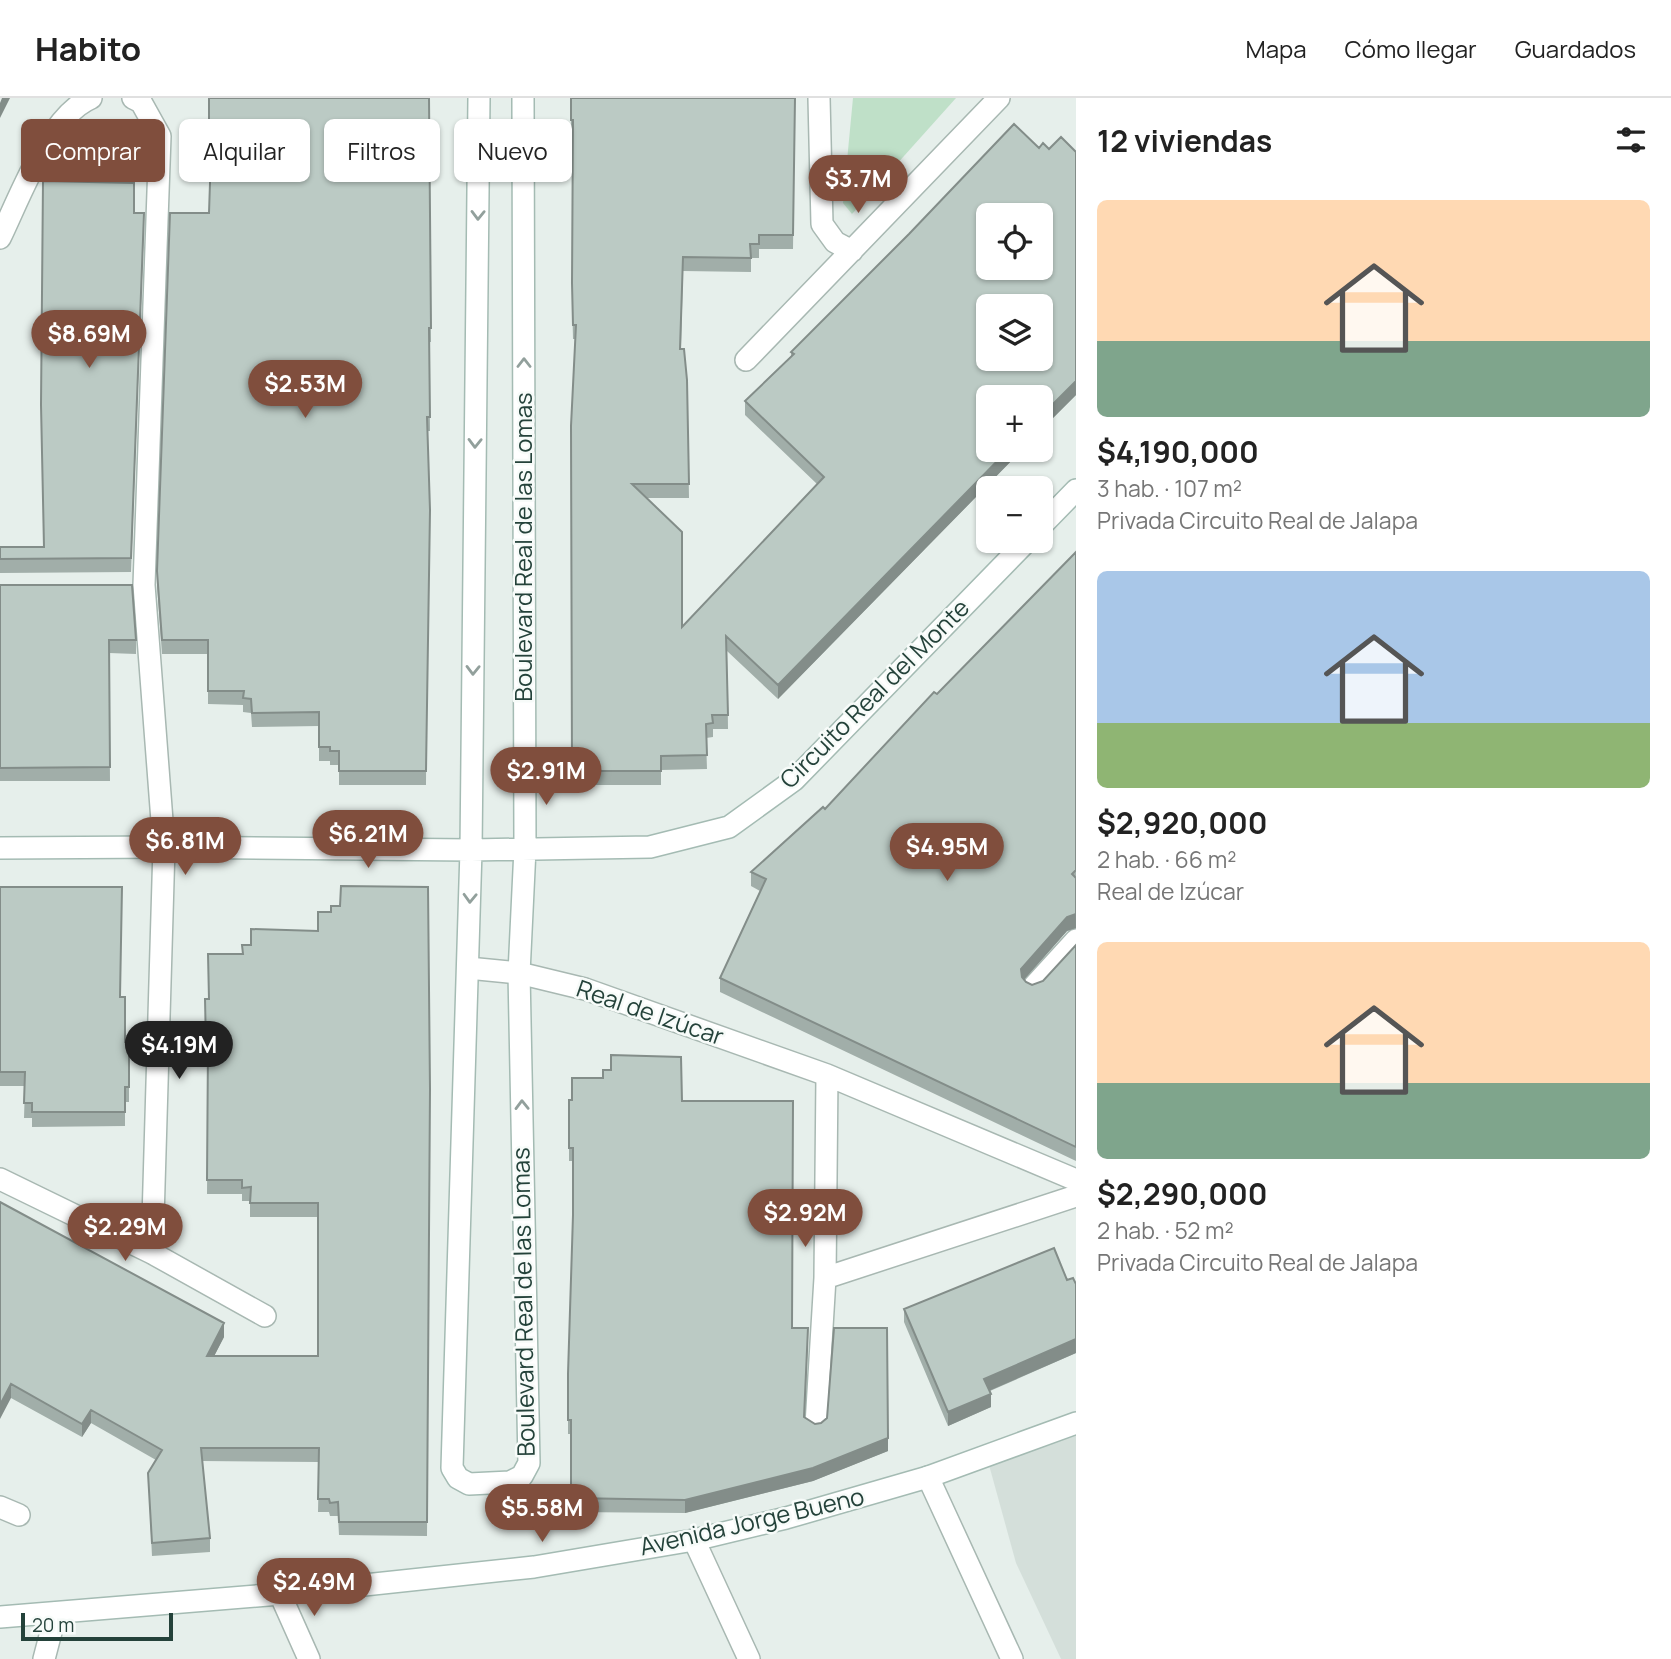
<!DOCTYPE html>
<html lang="es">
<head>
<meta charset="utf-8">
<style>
	body { margin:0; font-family:Manrope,sans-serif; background:#f6f6f6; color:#222; height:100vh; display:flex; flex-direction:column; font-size:26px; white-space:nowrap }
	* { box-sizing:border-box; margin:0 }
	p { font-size:23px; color:#767676 }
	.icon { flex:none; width:38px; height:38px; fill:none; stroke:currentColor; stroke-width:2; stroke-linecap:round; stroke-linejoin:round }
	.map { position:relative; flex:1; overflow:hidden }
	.side { display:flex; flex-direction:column; background:#fff; width:595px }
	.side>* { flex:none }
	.hud { position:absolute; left:21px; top:21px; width:665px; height:63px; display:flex; gap:14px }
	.controls { position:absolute; left:976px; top:105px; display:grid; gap:14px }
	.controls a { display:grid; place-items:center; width:77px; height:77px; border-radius:10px; background:#fff; box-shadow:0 2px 5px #0004; font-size:35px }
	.scale { position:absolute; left:21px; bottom:18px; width:152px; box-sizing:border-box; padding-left:7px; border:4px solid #24423a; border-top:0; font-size:19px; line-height:24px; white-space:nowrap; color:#24423a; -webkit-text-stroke:5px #f7fbf9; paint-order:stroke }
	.price { position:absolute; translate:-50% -60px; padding:0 16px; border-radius:24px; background:#804e3d; color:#fff; font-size:23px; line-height:46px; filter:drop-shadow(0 2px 4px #0008) }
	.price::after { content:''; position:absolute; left:50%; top:42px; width:21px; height:16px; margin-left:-10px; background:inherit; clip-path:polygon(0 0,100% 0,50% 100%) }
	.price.current { background:#222; color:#fff }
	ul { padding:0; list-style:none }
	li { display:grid; align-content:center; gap:14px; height:371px; padding:0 21px }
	li span { display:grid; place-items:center; height:217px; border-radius:10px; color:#555 }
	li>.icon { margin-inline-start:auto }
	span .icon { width:126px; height:126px; fill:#fffc; stroke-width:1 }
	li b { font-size:30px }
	h2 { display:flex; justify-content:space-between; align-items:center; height:84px; padding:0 21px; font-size:30px }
	.pill { padding:0 24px; border-radius:10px; background:#fff; box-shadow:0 2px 5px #0004; font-size:24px; line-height:63px }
	.pill.current { background:#804e3d; color:#fff }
	header { display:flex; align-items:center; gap:42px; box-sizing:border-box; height:98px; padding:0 35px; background:#fff; border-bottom:2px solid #e0e0e0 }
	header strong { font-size:33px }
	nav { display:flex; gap:38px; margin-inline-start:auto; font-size:24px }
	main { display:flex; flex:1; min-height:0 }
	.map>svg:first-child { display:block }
	.built { fill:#d4dfda }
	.green { fill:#bfe0c8 }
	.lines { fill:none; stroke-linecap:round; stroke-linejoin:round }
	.lane-casing { stroke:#a8b8b2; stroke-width:24 }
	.street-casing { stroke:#a8b8b2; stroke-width:24 }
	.secondary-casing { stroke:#a4bbb3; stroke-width:24 }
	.lane { stroke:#fff; stroke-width:21 }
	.street { stroke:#fff; stroke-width:21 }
	.secondary { stroke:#fff; stroke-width:21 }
	.wall { fill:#a1aea9 }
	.shaded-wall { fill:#838d89 }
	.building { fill:#bbcac4; stroke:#838d89; stroke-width:2; fill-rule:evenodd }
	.oneway { stroke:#92a09c }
	.labels { text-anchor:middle; stroke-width:5; stroke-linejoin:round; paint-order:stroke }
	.street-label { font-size:24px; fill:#24423a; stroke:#f7fbf9 }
</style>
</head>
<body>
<header>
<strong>Habito</strong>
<nav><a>Mapa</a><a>Cómo llegar</a><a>Guardados</a></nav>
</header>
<main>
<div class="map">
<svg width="1076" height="1561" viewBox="0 0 1076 1561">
	<rect width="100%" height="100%" fill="#e6efeb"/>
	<!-- built -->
	<path class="built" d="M1076 1322V1561H1061L1016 1465 986 1356Z"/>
	<!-- green -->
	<path class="green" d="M853 0H956L852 116 843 105Z"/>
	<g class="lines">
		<defs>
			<path id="lane" d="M928 1379 1012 1561
				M694 1442 749 1561
				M44 1561 56 1515"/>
			<path id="street" d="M133 0 141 4 160 38 144 487 164 749 152 1155
				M819 0 822 126 835 144 852 153
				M0 140C20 99 49 18 91 0
				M746 262 999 0
				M468 870 519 875 585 891 827 977 1076 1082
				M1034 888 1076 842
				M0 1081 152 1155 265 1218
				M825 1180 1076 1098
				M816 1327 825 1180 827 977
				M0 1409 19 1417
				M280 1496 309 1561"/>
			<path id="secondary" d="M479 0 471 752 452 1370 458 1380 469 1386 510 1384 522 1378 529 1365 519 875 525 751 523 0
				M1041 428 1076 392
				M0 750 164 749 471 752 650 749 729 729 794 682 1027 443
				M0 1519 280 1496 534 1469 694 1442 786 1420 928 1379 1076 1325"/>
		</defs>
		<!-- lane casing -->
		<use href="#lane" class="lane-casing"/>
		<!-- street casing -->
		<use href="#street" class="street-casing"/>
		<!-- secondary casing -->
		<use href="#secondary" class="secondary-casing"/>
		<!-- lane -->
		<use href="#lane" class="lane"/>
		<!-- street -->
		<use href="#street" class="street"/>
		<!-- secondary -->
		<use href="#secondary" class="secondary"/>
	</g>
	<!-- wall -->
	<path class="wall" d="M209 0H429L431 244H429L430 333H428L426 687H339V667H330V663H319V628L252 629 251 615 243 614V607L208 606V556H162L157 487V473L209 115 211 39H209Z
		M571 0H795L793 151H759V160H751V174L683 173 681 251 687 282 689 400H647L682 529 817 386 745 317V303L791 258V254L1039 50 1076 54V297L1041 332 989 352H1022L778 601 727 553 728 631H713V639L706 640 707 671 661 672V687H572L571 328 575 241H573L572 199 573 36H571Z
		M134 115 144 129 131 474 0 475V449H44Z
		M1076 454V830L1067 833 1024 882 1026 884 1032 887 1043 883 1076 847V1063L720 894V880L760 793 751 788V774L825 711Z
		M0 487 136 542V556L109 555 110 683H0Z
		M0 789 120 899 125 944H129V1004H125V1028L32 1029V1020H24L25 988H0Z
		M242 847 430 1005 427 1438 339 1437 338 1418H330L329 1414H318L319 1364 202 1363 210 1440V1454L152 1458 148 1375 156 1362 91 1325 82 1339 11 1300 0 1104 224 1239 214 1258H318V1119H250V1103H242V1096H207L208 962H206L205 901H208L242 856Z
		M569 1002 682 1003 792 1230 808 1243 805 1319 815 1326 888 1353 813 1383 685 1415 571 1414V1336H568V1276L573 1120V1063H569Z
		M1067 1182 1076 1186V1255L990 1293 991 1309 948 1328 904 1224V1211Z"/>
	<!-- shaded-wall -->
	<path class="shaded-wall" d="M2 0H10L0 20V5Z
		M1076 283V297L1041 332V318Z
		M1008 352H1022L778 601V587Z
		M1076 816V830L1067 833 1021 885V871L1067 819Z
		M224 1225V1239L207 1272V1258Z
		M1076 1241V1255L984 1295V1281Z
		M11 1286V1300L0 1321V1307Z
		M991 1296V1309L948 1328V1314Z
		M91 1312V1325L82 1339V1326Z
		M888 1340V1353L813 1383 685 1415V1402Z"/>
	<!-- building -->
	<path class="building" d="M209 0H429L431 230H429L430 319H427L430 412 426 673H339V653H330V649H319V614L252 615 251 601 243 600 244 593H208V542H162L157 473 170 115H209L212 25H209Z
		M571 0H795L793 137H759V146H750L751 160 683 159 680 251H684L687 282 689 386H632L682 434V529L824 379 745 303 794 256 791 254 909 136 1014 26 1039 50 1043 45 1049 51 1061 39 1076 54V283L1041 318V299H989V352H1008L778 587 726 538 728 617H712L713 625 706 626 707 657 661 658V673H572L571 328 576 227H573L572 185 573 22H571ZM989 117H1041V170H989ZM989 208H1041V261H989Z
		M43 83 134 85V115H144L131 460 0 461V449H44L41 307Z
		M1076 454V772L1072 776 1076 780V816L1067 819 1021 871 1022 879 1026 884 1032 887 1043 883 1076 847V1049L720 880 766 781 751 774 823 709 825 711 934 594 937 596Z
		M0 487H132L136 542H109L110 669 0 670Z
		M341 788 428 789 430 991 427 1424H339L338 1404 330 1405 329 1401H318L319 1350H201L210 1440 152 1445 148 1375 162 1352 91 1312 82 1326 11 1286 0 1307V1104L224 1225 207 1258H318V1105H250L251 1089 242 1090V1082H207L208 948H206L205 901H209L208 856H243L242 847H251V831L318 833V814H331V808H340Z
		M0 789H122L120 899H125V944H129V989H125V1014H32V1005H24L25 974H0Z
		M611 957 681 959 682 1003H793L792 1230H808L804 1319 815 1326 821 1325 827 1320 834 1230H887L888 1340 813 1370 685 1402 571 1400V1322H568V1276L573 1117V1050H569V1002H572V980H603V972H611Z
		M1054 1150 1067 1182 1073 1180 1076 1186V1241L984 1281 991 1296 948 1314 904 1211Z"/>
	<!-- one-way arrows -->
	<defs><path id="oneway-chevron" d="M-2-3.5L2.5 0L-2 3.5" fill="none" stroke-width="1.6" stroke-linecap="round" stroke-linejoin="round" transform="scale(1.75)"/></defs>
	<g class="oneway">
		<use href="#oneway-chevron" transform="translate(478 117) rotate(91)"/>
		<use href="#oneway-chevron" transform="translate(524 265) rotate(-90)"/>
		<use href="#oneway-chevron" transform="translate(475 345) rotate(91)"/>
		<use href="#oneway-chevron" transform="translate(473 572) rotate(91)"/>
		<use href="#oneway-chevron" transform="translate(470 800) rotate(92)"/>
		<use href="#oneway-chevron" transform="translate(522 1007) rotate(-91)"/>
	</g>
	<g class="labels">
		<!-- street labels -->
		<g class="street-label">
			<text transform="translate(524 449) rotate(-90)" y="8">Boulevard Real de las Lomas</text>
			<text transform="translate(875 596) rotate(-45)" y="8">Circuito Real del Monte</text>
			<text transform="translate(650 915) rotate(19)" y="8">Real de Izúcar</text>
			<text transform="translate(524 1204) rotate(-91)" y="8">Boulevard Real de las Lomas</text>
			<text transform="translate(752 1424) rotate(-13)" y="8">Avenida Jorge Bueno</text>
		</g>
	</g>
</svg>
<div class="controls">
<a><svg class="icon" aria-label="locate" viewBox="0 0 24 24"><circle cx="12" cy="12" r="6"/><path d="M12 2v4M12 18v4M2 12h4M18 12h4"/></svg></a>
<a><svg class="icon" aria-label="layers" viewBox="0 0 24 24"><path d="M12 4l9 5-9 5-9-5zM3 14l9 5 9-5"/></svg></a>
<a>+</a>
<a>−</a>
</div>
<div class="scale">20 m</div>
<b class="price" style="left:858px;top:117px">$3.7M</b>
<b class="price" style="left:89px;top:272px">$8.69M</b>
<b class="price" style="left:305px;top:322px">$2.53M</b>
<b class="price" style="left:546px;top:709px">$2.91M</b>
<b class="price" style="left:368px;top:772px">$6.21M</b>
<b class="price" style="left:185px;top:779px">$6.81M</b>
<b class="price" style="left:947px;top:785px">$4.95M</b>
<b class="price current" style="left:179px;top:983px">$4.19M</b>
<b class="price" style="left:805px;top:1151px">$2.92M</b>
<b class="price" style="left:125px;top:1165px">$2.29M</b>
<b class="price" style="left:542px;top:1446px">$5.58M</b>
<b class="price" style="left:314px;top:1520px">$2.49M</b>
<div class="hud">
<a class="pill current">Comprar</a>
<a class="pill">Alquilar</a>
<a class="pill">Filtros</a>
<a class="pill">Nuevo</a>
</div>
</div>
<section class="side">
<h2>12 viviendas<svg class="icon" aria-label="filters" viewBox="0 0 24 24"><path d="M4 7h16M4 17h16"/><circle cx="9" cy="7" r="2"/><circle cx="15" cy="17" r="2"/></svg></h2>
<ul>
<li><span style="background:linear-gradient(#ffd9b3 65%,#7fa58c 0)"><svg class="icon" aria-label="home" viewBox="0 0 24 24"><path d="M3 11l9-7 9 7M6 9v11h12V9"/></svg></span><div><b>$4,190,000</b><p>3 hab. · 107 m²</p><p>Privada Circuito Real de Jalapa</p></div></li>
<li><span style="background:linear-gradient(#a9c7e8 70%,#8fb573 0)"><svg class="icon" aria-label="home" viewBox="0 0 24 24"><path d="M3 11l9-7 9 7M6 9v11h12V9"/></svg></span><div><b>$2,920,000</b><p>2 hab. · 66 m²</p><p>Real de Izúcar</p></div></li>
<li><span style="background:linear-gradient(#ffd9b3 65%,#7fa58c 0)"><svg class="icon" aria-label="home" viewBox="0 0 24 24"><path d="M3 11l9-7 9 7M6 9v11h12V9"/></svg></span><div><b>$2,290,000</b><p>2 hab. · 52 m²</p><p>Privada Circuito Real de Jalapa</p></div></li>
</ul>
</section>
</main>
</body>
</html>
